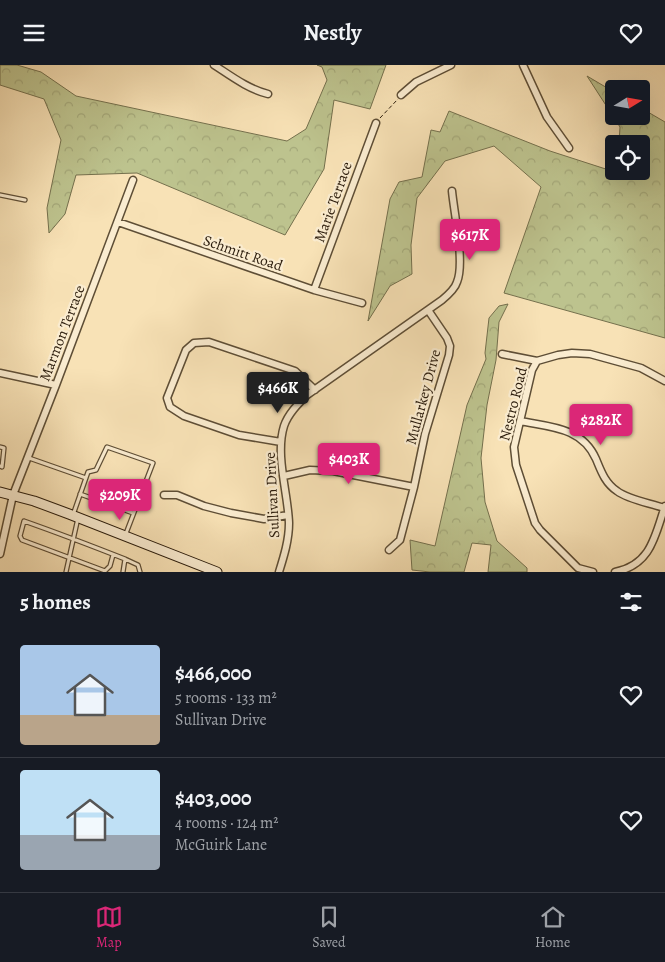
<!DOCTYPE html>
<html lang="en">
<head>
<meta charset="utf-8">
<style>
	body { margin:0; font-family:Alegreya,serif; background:#20242c; color:#f1f3f6; height:100vh; display:flex; flex-direction:column; font-size:19px; white-space:nowrap }
	* { box-sizing:border-box; margin:0 }
	p { font-size:16px; color:#9ea1a6 }
	.icon { flex:none; width:28px; height:28px; fill:none; stroke:currentColor; stroke-width:2; stroke-linecap:round; stroke-linejoin:round }
	.map { position:relative; height:507px; overflow:hidden }
	.sheet { display:flex; flex-direction:column; background:#171b24; flex:1 }
	.sheet>* { flex:none }
	.needle { width:32px; rotate:79deg }
	.fabs { position:absolute; left:605px; top:15px; display:grid; gap:10px }
	.fabs a { display:grid; place-items:center; width:45px; height:45px; border-radius:5px; background:#171b24; box-shadow:0 5px 20px #0002; font-size:25px }
	.price { position:absolute; translate:-50% -42px; padding:0 11px; border-radius:5px; background:#db2777; color:#fff; font-size:16px; line-height:32px; filter:drop-shadow(0 1px 2px #0008) }
	.price::after { content:''; position:absolute; left:50%; top:30px; width:15px; height:11px; margin-left:-8px; background:inherit; clip-path:polygon(0 0,100% 0,50% 100%) }
	.price.on { background:#222; color:#fff }
	ul { padding:0; list-style:none }
	li { display:flex; align-items:center; gap:15px; height:125px; padding:0 20px }
	li+li { border-top:1px solid #363941 }
	li span { display:grid; place-items:center; flex:none; width:140px; height:100px; border-radius:5px; color:#555 }
	li>.icon { margin-inline-start:auto }
	span .icon { width:60px; height:60px; fill:#fffc; stroke-width:1 }
	li b { font-size:21px }
	h2 { display:flex; justify-content:space-between; align-items:center; height:60px; padding:0 20px; font-size:21px }
	header { display:flex; justify-content:space-between; align-items:center; height:65px; padding:0 20px; background:#171b24; font-size:22px; font-weight:700 }
	.tab-bar { display:flex; justify-content:space-around; align-items:center; height:70px; border-top:1px solid #363941; background:#171b24; font-size:14px; color:#9ea1a6 }
	.tab-bar a { display:grid; justify-items:center; gap:2px }
	.tab-bar .on { color:#db2777 }
	.map>svg:first-child { display:block }
	.forest { fill:url(#forest-crowns); stroke:#74704d }
	.lines { fill:none; stroke-linecap:round; stroke-linejoin:round }
	.service-casing { stroke:#5e4e36; stroke-width:5.5 }
	.minor-casing { stroke:#5e4e36; stroke-width:9 }
	.secondary-casing { stroke:#2b1c0c; stroke-width:11 }
	.path { stroke:#2b1c0c; stroke-width:1; stroke-dasharray:4 2.5; stroke-linecap:butt }
	.service { stroke:#faecd0; stroke-width:3 }
	.minor { stroke:#faecd0; stroke-width:6 }
	.secondary { stroke:#faecd0; stroke-width:9 }
	.labels { text-anchor:middle; stroke-width:4.5; stroke-linejoin:round; paint-order:stroke }
	.street-label { font-size:15px; fill:#2b1c0c; stroke:#faecd0 }
</style>
</head>
<body>
<header><svg class="icon" aria-label="menu" viewBox="0 0 24 24"><path d="M4 6h16M4 12h16M4 18h16"/></svg>Nestly<svg class="icon" aria-label="heart" viewBox="0 0 24 24"><path d="M12 20l-8-8c-3-5 5-10 8-4 3-6 11-1 8 4z"/></svg></header>
<div class="map">
<svg width="665" height="507" viewBox="0 0 665 507">
	<defs>
		<pattern id="forest-crowns" width="20" height="18" patternUnits="userSpaceOnUse" patternTransform="scale(1.25)"><rect width="20" height="18" fill="#bdc38e"/><path d="M2 6a3 3 0 1 1 6 0M12 15a3 3 0 1 1 6 0" fill="none" stroke="#a3a779"/></pattern>
	</defs>
	<rect width="100%" height="100%" fill="#f8e2b6"/>
	<filter id="stains"><feTurbulence type="fractalNoise" baseFrequency=".004" numOctaves="4"/><feColorMatrix values="0 0 0 0 .2 0 0 0 0 .09 0 0 0 0 .02 0 0 0 .5 -.17"/></filter>
	<radialGradient id="worn" r=".72"><stop offset=".6" stop-color="#630" stop-opacity="0"/><stop offset="1" stop-color="#630" stop-opacity=".3"/></radialGradient>
	<!-- forest -->
	<path class="forest" d="M0 0H17L41 7 76 31 287 76 306 64 327 15 322 2 317 0H386L370 44 334 35 324 104 285 170 137 108 76 110 65 149 49 168 47 143 61 75 44 34 0 20Z
		M587 11 614 27V51H641V43L665 57V273L504 228 541 122 494 81 445 96 417 133 411 180 412 209 390 221 368 256 390 134 399 117 422 112 431 65 440 67 449 46 550 86 615 107 641 106V79H619L620 62Z
		M508 239 499 257 496 295 487 340 481 393 485 437 497 476 527 503V507H488L491 480 472 478 464 507H430L412 505 410 475 435 481 467 340 486 294 485 288 489 253 499 241Z"/>
	<g class="lines">
		<defs>
			<path id="service" d="M0 130 25 135
				M0 382 4 383 2 402 0 401
				M29 393 86 413
				M80 429 133 448
				M73 450 88 407 96 405 107 382 153 398 125 471
				M113 490 110 501 105 506 22 475 20 471 24 456C58 468 92 481 125 494
				M66 507 78 453
				M123 507 125 494 138 500 140 507"/>
			<path id="minor" d="M214 0C231 11 248 24 268 29
				M523 0 547 52 569 83
				M401 30 416 17 451 0
				M118 157 314 225 362 238
				M314 225 376 58
				M502 289 537 296
				M0 308 56 320
				M520 356C550 362 582 362 596 394 601 406 605 418 617 426 629 435 650 438 664 443
				M281 377 239 370 184 351 170 342 167 333 186 285 194 278 209 277 295 306 315 325
				M284 411 310 405 333 406 414 422
				M164 430H177L204 441 231 448 264 454 288 450
				M389 485 400 475 414 422 425 369 449 290 450 281 447 273 428 245
				M0 489 13 430 56 320 133 115
				M279 507C284 491 289 475 289 458 288 428 275 390 284 361 288 349 298 339 307 330L442 235C448 230 455 224 457 217 465 198 454 148 452 126
				M593 507 578 503 540 465 535 458 516 400 514 382 532 305 537 296 558 290 572 288 590 289 641 303 665 316
				M615 507C651 500 655 471 665 441"/>
			<path id="secondary" d="M0 427 34 436 69 449 217 507"/>
		</defs>
		<!-- service casing -->
		<use href="#service" class="service-casing"/>
		<!-- minor casing -->
		<use href="#minor" class="minor-casing"/>
		<!-- secondary casing -->
		<use href="#secondary" class="secondary-casing"/>
		<!-- path -->
		<path class="path" d="M380 53 398 34"/>
		<!-- service -->
		<use href="#service" class="service"/>
		<!-- minor -->
		<use href="#minor" class="minor"/>
		<!-- secondary -->
		<use href="#secondary" class="secondary"/>
	</g>
	<g class="labels">
		<!-- street labels -->
		<g class="street-label">
			<text transform="translate(333 137) rotate(-70)" y="5">Marie Terrace</text>
			<text transform="translate(243 188) rotate(19)" y="5">Schmitt Road</text>
			<text transform="translate(62 268) rotate(-69)" y="5">Marmon Terrace</text>
			<text transform="translate(423 332) rotate(-75)" y="5">Mullarkey Drive</text>
			<text transform="translate(513 339) rotate(-76)" y="5">Nestro Road</text>
			<text transform="translate(272 430) rotate(-93)" y="5">Sullivan Drive</text>
		</g>
	</g>
	<rect width="100%" height="100%" filter="url(#stains)"/>
	<rect width="100%" height="100%" fill="url(#worn)"/>
</svg>
<div class="fabs">
<a><svg class="needle" viewBox="-14 -14 28 28"><path d="M0-13l5 13h-10z" fill="#e53935"/><path d="M0 13l5-13h-10z" fill="#9ea1a6"/></svg></a>
<a><svg class="icon" aria-label="locate" viewBox="0 0 24 24"><circle cx="12" cy="12" r="6"/><path d="M12 2v4M12 18v4M2 12h4M18 12h4"/></svg></a>
</div>
<b class="price" style="left:470px;top:196px">$617K</b>
<b class="price on" style="left:278px;top:349px">$466K</b>
<b class="price" style="left:601px;top:381px">$282K</b>
<b class="price" style="left:349px;top:420px">$403K</b>
<b class="price" style="left:120px;top:456px">$209K</b>
</div>
<section class="sheet">
<h2>5 homes<svg class="icon" aria-label="filters" viewBox="0 0 24 24"><path d="M4 7h16M4 17h16"/><circle cx="9" cy="7" r="2"/><circle cx="15" cy="17" r="2"/></svg></h2>
<ul>
<li><span style="background:linear-gradient(#a9c7e8 70%,#b9a48a 0)"><svg class="icon" aria-label="home" viewBox="0 0 24 24"><path d="M3 11l9-7 9 7M6 9v11h12V9"/></svg></span><div><b>$466,000</b><p>5 rooms · 133 m²</p><p>Sullivan Drive</p></div><svg class="icon" aria-label="heart" viewBox="0 0 24 24"><path d="M12 20l-8-8c-3-5 5-10 8-4 3-6 11-1 8 4z"/></svg></li>
<li><span style="background:linear-gradient(#bfe0f5 65%,#9aa5b1 0)"><svg class="icon" aria-label="home" viewBox="0 0 24 24"><path d="M3 11l9-7 9 7M6 9v11h12V9"/></svg></span><div><b>$403,000</b><p>4 rooms · 124 m²</p><p>McGuirk Lane</p></div><svg class="icon" aria-label="heart" viewBox="0 0 24 24"><path d="M12 20l-8-8c-3-5 5-10 8-4 3-6 11-1 8 4z"/></svg></li>
</ul>
</section>
<nav class="tab-bar">
<a class="on"><svg class="icon" aria-label="map" viewBox="0 0 24 24"><path d="M3 6l6-2 6 2 6-2v14l-6 2-6-2-6 2zM9 4v14M15 6v14"/></svg>Map</a>
<a><svg class="icon" aria-label="saved" viewBox="0 0 24 24"><path d="M7 4h10v16l-5-4-5 4z"/></svg>Saved</a>
<a><svg class="icon" aria-label="home" viewBox="0 0 24 24"><path d="M3 11l9-7 9 7M6 9v11h12V9"/></svg>Home</a>
</nav>
</body>
</html>
